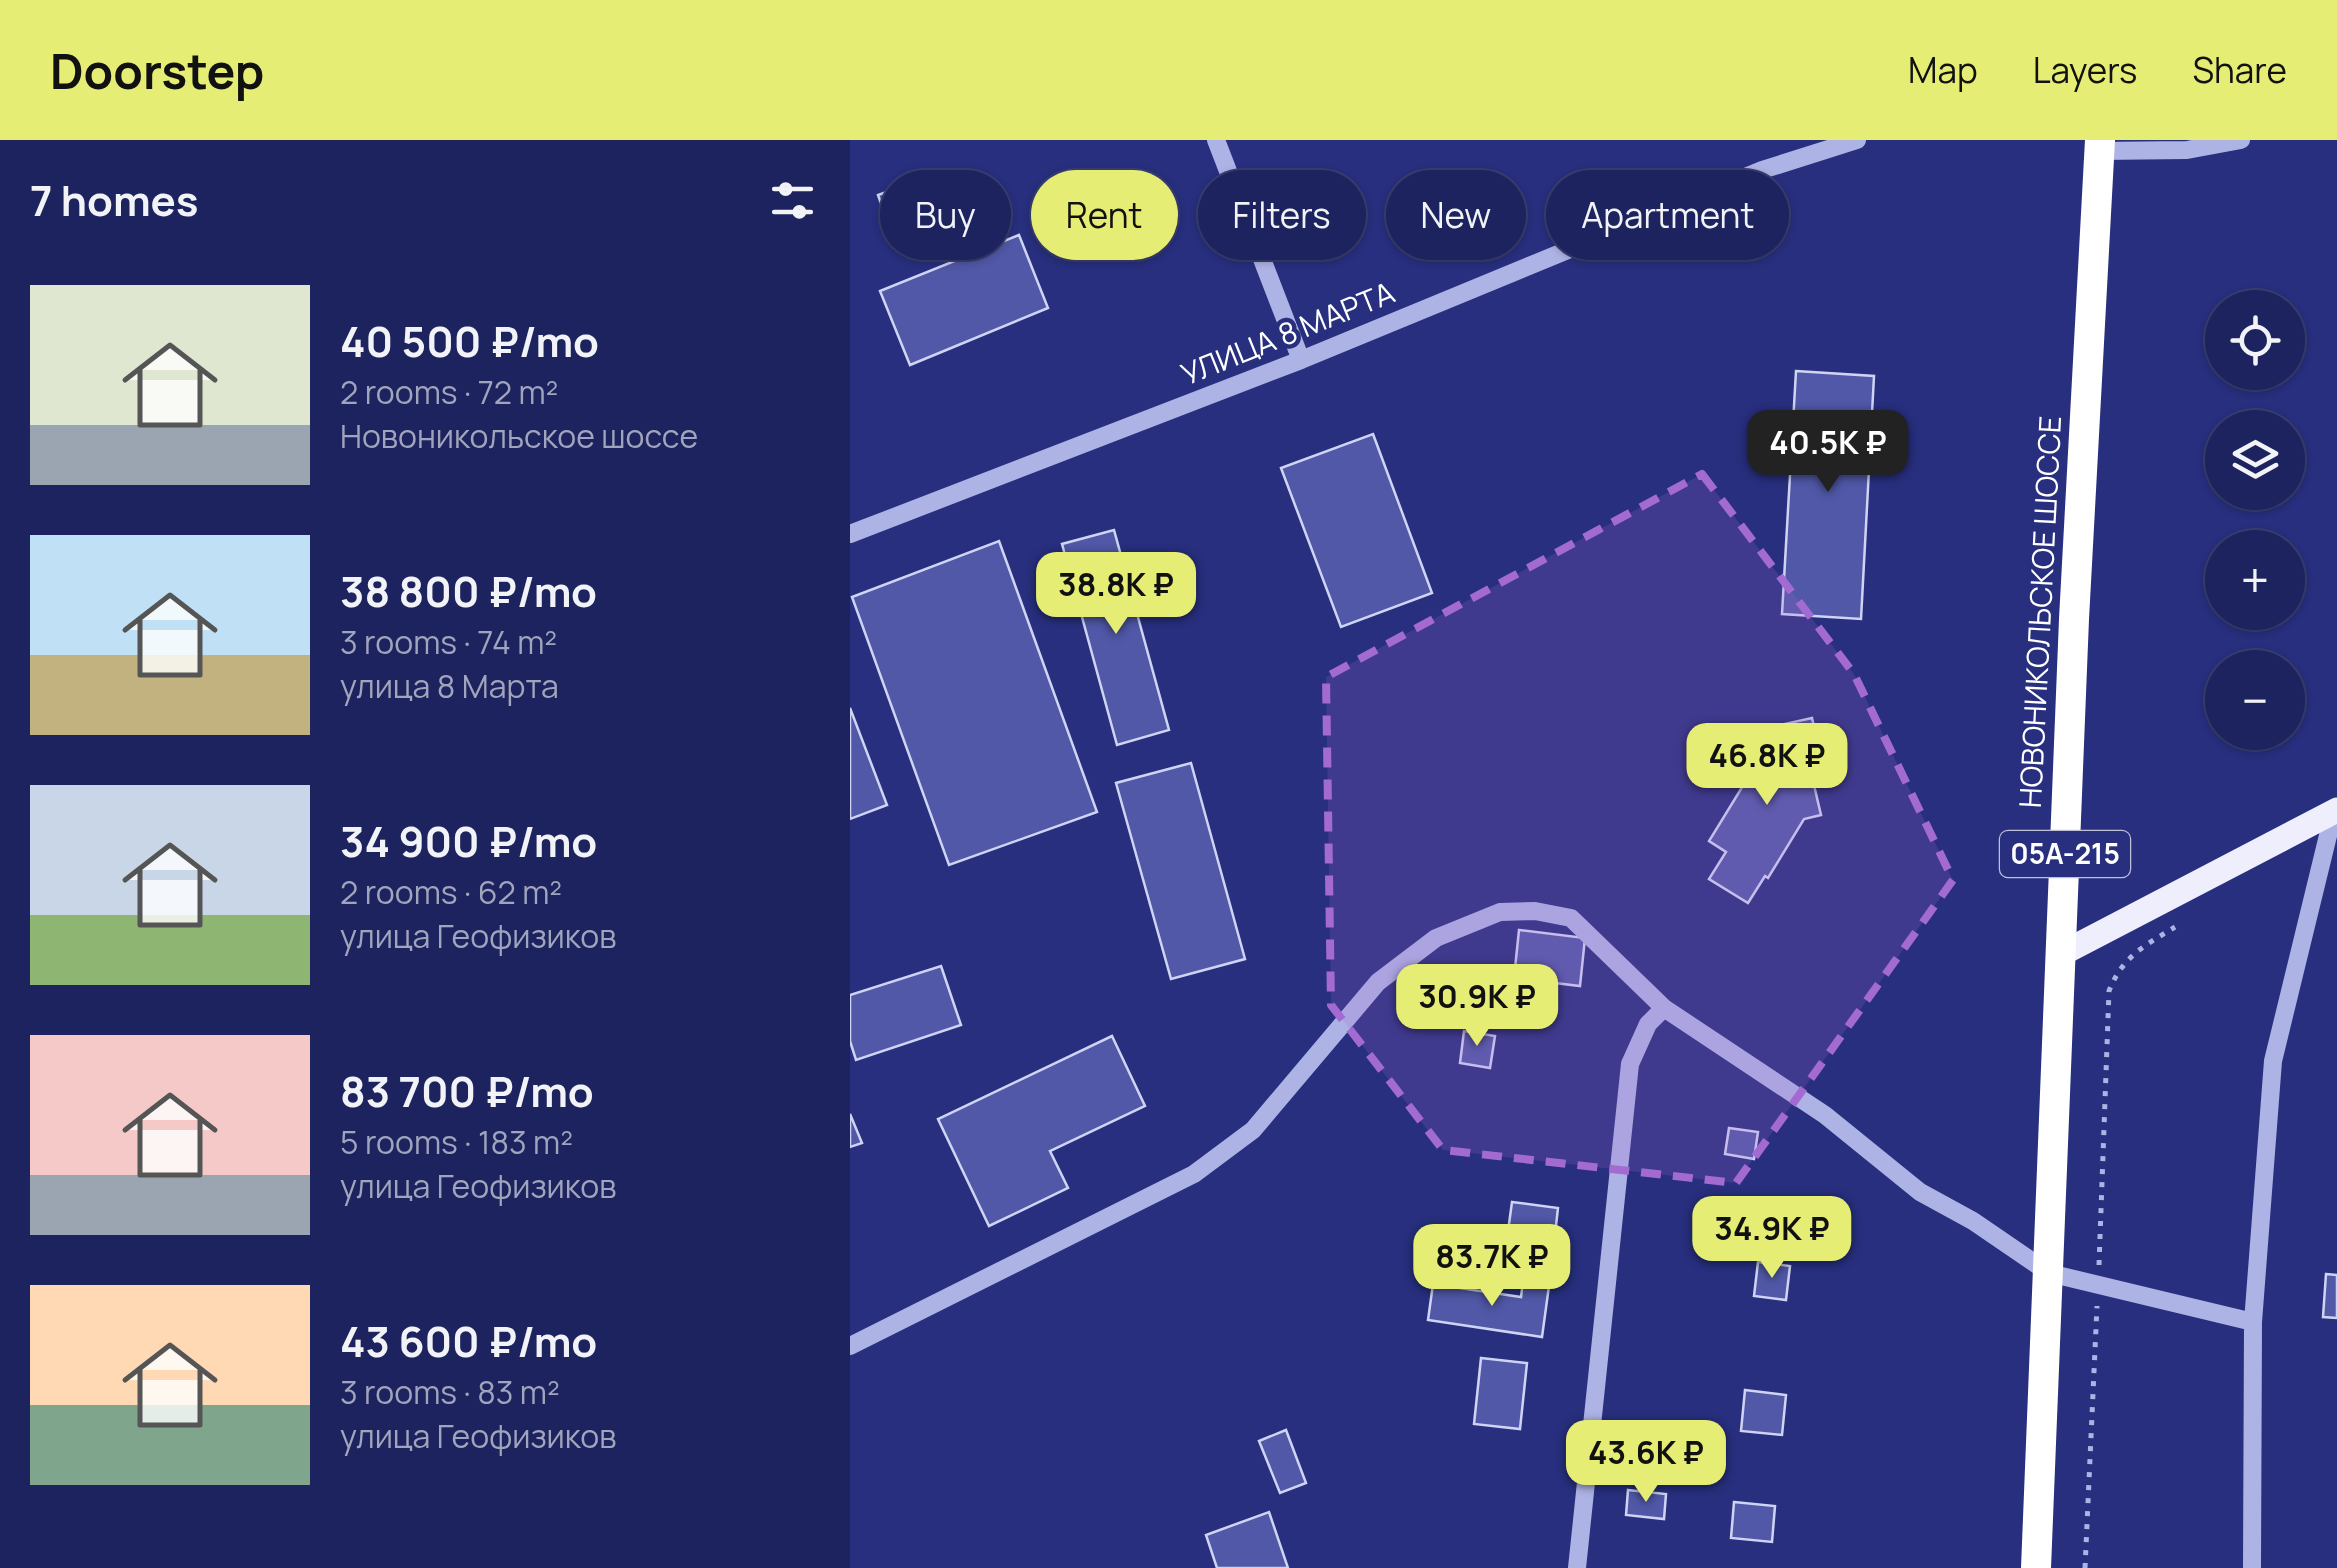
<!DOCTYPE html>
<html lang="en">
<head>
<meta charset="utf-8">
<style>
	body { margin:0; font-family:Manrope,sans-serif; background:#252b64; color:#f1f3f6; height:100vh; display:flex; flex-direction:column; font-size:38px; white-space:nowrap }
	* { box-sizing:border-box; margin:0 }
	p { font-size:32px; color:#a0a4bc }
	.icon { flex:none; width:55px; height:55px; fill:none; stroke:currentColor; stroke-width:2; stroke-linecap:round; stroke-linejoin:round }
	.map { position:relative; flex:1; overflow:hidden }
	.drawer { display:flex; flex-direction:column; background:#1d235e; width:850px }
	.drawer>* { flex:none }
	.hud { position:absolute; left:30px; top:30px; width:950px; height:90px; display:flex; gap:20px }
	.controls { position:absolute; left:1355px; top:150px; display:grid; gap:20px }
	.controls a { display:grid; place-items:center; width:100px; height:100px; border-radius:50%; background:#1d235e; box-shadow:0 2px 8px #0004,0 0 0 2px #3b4073; font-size:50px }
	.price { position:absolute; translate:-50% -85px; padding:0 22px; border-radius:20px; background:#e5ed74; color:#111; font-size:32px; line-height:65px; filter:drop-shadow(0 2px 5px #0008) }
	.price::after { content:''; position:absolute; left:50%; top:60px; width:30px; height:22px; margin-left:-15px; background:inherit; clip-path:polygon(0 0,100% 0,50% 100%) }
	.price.active { background:#222; color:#fff }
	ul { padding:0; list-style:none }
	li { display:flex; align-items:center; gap:30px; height:250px; padding:0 30px }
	li span { display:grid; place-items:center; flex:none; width:280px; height:200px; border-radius:0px; color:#555 }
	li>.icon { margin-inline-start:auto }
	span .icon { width:120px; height:120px; fill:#fffc; stroke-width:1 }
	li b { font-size:42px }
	h2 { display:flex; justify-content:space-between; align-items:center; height:120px; padding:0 30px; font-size:42px }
	.tag { padding:0 35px; border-radius:45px; background:#1d235e; box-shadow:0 2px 8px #0004,0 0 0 2px #3b4073; font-size:35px; line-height:90px }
	.tag.active { background:#e5ed74; color:#111 }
	header { display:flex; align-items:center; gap:60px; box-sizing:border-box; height:140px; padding:0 50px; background:#e5ed74; color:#111 }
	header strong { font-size:48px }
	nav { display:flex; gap:55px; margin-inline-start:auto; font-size:35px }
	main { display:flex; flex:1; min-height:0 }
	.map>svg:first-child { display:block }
	.building { fill:#5058a7; stroke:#d0d4f4; stroke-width:2.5 }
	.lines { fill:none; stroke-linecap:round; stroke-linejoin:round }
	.path { stroke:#aeb3e5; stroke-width:5; stroke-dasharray:5 8; stroke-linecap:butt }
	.minor { stroke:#aeb3e5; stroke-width:18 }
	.major { stroke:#eeeefd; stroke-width:25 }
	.highway { stroke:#fff; stroke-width:30 }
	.marked { fill:#a36bd2; fill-opacity:0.2; stroke:#a36bd2; stroke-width:8; stroke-dasharray:20 12; stroke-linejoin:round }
	.labels { text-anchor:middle; stroke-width:9; stroke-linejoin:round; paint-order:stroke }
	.shield { fill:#272f7e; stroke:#bec1d8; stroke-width:2.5 }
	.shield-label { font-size:28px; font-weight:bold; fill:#fff }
	.street-label { font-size:30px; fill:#fff; stroke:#272f7e }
</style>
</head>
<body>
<header>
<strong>Doorstep</strong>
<nav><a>Map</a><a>Layers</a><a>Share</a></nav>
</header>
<main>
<section class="drawer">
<h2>7 homes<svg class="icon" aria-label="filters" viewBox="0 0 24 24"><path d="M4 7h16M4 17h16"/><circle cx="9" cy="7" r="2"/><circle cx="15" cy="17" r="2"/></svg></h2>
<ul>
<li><span style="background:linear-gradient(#dfe7d0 70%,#9aa5b1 0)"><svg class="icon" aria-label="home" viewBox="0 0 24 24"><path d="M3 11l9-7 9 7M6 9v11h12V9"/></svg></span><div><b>40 500 ₽/mo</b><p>2 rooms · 72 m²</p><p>Новоникольское шоссе</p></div></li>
<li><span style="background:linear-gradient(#bfe0f5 60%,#c2b280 0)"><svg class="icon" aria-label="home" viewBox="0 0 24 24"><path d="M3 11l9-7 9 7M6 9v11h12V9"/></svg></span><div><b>38 800 ₽/mo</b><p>3 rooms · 74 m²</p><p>улица 8 Марта</p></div></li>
<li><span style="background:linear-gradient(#c9d6e8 65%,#8fb573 0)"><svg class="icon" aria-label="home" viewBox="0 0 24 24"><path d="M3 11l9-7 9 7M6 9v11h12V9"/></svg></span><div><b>34 900 ₽/mo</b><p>2 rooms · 62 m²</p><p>улица Геофизиков</p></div></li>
<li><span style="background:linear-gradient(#f6c9c9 70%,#9aa5b1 0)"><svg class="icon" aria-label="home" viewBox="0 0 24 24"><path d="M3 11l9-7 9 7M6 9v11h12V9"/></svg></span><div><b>83 700 ₽/mo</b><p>5 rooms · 183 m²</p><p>улица Геофизиков</p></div></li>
<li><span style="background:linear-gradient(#ffd9b3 60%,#7fa58c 0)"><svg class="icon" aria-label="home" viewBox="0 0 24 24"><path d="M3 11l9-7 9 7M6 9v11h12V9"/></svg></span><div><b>43 600 ₽/mo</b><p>3 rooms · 83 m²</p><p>улица Геофизиков</p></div></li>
</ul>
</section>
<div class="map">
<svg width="1487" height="1428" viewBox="0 0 1487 1428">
	<rect width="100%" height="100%" fill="#272f7e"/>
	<!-- building -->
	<path class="building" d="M75 38 85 67 38 84 28 55Z
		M169 95 198 168 60 225 30 151Z
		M946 231 1024 236 1011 479 932 474Z
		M523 294 582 453 491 487 431 328Z
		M264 390 319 590 267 605 212 404Z
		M149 401 247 672 99 725 2 457Z
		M0 568 37 665 0 679Z
		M962 578 969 608 956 611 971 675 954 679 918 738 915 736 898 763 859 739 876 712 859 701 907 623 899 592Z
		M341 623 395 819 321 839 266 643Z
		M669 790 735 798 730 846 664 838Z
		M91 826 111 885 6 920 0 901V855Z
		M614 891 645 896 640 928 610 923Z
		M262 896 295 966 200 1011 218 1048 139 1086 88 979Z
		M0 974 12 1003 0 1007Z
		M879 988 908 992 904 1019 875 1014Z
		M662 1062 708 1068 703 1112 656 1106Z
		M908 1122 940 1126 936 1160 904 1156Z
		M1476 1134 1487 1135V1178L1473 1177Z
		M673 1142 699 1146 692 1197 578 1180 583 1144 671 1157Z
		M631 1218 677 1223 670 1289 624 1284Z
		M895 1250 936 1255 932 1295 891 1291Z
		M436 1290 456 1343 430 1353 409 1301Z
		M778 1350 816 1354 814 1379 776 1375Z
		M884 1362 925 1366 922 1402 881 1398Z
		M419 1372 438 1428H367L356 1395Z"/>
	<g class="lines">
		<!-- path -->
		<path class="path" d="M1249 1125 1259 851C1273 816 1294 806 1325 787
			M1235 1428 1247 1166"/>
		<!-- minor -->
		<path class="minor" d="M366 0 451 220
			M1249 11 1337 10 1391 0
			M0 394 451 220 912 30 1007 0
			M0 1206 344 1034 403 990 528 842 586 798 650 772 685 771 721 778 814 868 975 975 1070 1052 1123 1081 1199 1133 1403 1182
			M727 1428 780 924 798 884 814 868
			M1402 1428 1403 1182 1423 921 1484 671"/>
		<!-- major -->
		<path class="major" d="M1211 814 1487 670"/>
		<!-- highway -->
		<path class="highway" d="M1186 1428 1224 479 1250 0"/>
	</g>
	<!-- marked area -->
	<path class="marked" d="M852 334 1004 534 1103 740 886 1043 593 1010 481 865 476 537Z"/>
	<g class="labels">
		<!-- shield labels -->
		<rect class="shield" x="1150" y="691" width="130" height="46" rx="8"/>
		<g class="shield-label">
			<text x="1215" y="724">05А-215</text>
		</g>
		<!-- street labels -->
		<g class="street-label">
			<text transform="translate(438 194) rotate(-22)" y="10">УЛИЦА 8 МАРТА</text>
			<text transform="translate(1191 472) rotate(-87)" y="10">НОВОНИКОЛЬСКОЕ ШОССЕ</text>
		</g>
	</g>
</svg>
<div class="controls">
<a><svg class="icon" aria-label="locate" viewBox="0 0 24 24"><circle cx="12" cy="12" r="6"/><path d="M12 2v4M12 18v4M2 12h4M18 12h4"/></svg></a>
<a><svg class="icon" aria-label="layers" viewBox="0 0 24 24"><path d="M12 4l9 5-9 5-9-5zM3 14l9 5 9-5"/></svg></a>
<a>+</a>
<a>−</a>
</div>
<b class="price active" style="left:978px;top:355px">40.5K ₽</b>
<b class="price" style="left:266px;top:497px">38.8K ₽</b>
<b class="price" style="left:917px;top:668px">46.8K ₽</b>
<b class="price" style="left:627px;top:909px">30.9K ₽</b>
<b class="price" style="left:922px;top:1141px">34.9K ₽</b>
<b class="price" style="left:642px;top:1169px">83.7K ₽</b>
<b class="price" style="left:796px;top:1365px">43.6K ₽</b>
<div class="hud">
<a class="tag">Buy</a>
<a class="tag active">Rent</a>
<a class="tag">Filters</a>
<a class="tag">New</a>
<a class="tag">Apartment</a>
</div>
</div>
</main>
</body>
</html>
